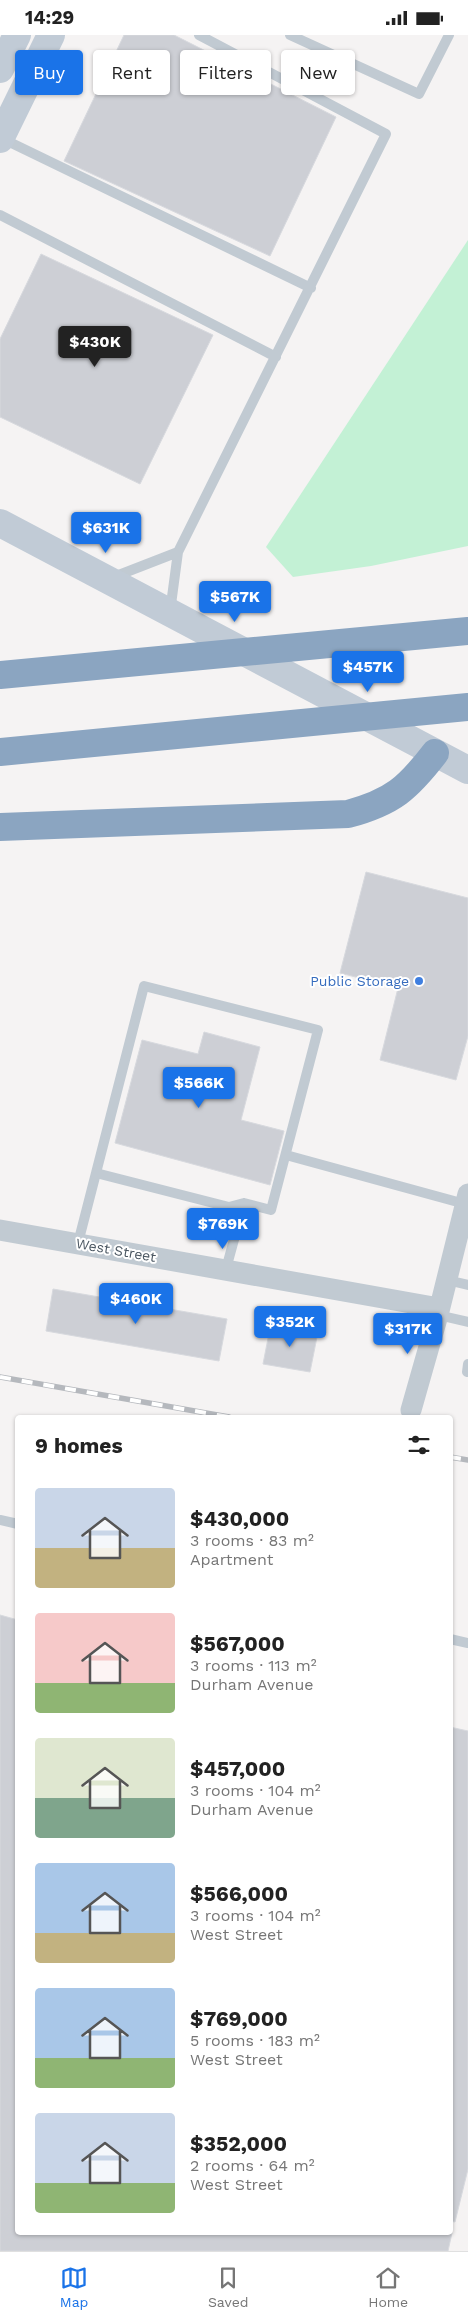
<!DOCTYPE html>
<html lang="en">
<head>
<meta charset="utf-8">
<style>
	body { margin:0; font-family:"Work Sans",sans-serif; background:#f2f2f2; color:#222; height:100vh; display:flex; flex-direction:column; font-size:19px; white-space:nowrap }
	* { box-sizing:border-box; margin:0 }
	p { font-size:16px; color:#767676 }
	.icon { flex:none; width:28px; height:28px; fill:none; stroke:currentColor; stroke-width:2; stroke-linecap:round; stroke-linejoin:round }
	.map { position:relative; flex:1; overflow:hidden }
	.drawer { position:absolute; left:15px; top:1380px; width:438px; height:820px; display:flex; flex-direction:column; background:#fff; border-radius:5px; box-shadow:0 1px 4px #0004 }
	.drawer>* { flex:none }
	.hud { position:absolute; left:15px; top:15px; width:439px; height:45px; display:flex; gap:10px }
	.price { position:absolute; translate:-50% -42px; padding:0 11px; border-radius:5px; background:#1a73e8; color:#fff; font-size:16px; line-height:32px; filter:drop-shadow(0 1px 2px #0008) }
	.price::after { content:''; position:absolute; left:50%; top:30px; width:15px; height:11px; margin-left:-8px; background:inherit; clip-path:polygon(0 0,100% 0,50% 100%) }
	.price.current { background:#222; color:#fff }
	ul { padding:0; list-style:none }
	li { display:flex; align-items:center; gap:15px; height:125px; padding:0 20px }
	li span { display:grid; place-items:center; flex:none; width:140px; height:100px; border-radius:5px; color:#555 }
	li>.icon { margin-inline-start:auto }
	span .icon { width:60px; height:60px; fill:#fffc; stroke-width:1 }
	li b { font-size:21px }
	h2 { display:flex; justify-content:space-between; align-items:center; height:60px; padding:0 20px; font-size:21px }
	.chip { padding:0 18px; border-radius:5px; background:#fff; box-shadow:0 1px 4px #0004; font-size:18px; line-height:45px }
	.chip.current { background:#1a73e8; color:#fff }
	.status { display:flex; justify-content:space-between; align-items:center; height:35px; padding:0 25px; background:#fff; direction:ltr }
	.status svg { height:14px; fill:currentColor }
	.dock { display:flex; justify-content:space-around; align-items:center; height:70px; border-top:1px solid #e0e0e0; background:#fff; font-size:14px; color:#767676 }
	.dock a { display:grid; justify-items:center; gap:2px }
	.dock .current { color:#1a73e8 }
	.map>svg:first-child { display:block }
	.green { fill:#c3f1d5 }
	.building { fill:#cdcfd5; stroke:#d7d9de }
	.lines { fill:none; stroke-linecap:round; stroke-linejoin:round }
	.service { stroke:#c1cad2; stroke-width:10 }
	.minor { stroke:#c1cad2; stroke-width:21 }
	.secondary { stroke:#c1cbd6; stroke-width:28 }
	.motorway { stroke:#8ba5c1; stroke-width:28 }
	.rail-casing { stroke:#b5b8bd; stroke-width:5.5 }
	.rail { stroke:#fff; stroke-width:4; stroke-dasharray:11; stroke-linecap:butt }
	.shop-dot { fill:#3f7fe0; stroke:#fff; stroke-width:2 }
	.labels { text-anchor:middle; stroke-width:4; stroke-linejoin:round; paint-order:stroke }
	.shop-label { font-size:14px; fill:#366cbe; stroke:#fff; text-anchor:end }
	.street-label { font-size:14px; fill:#4a5661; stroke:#fff }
</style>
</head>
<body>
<div class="status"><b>14:29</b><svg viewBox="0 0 49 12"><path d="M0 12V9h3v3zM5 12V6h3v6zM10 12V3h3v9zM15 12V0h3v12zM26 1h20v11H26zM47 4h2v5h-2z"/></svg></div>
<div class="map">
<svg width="468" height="2216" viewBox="0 0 468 2216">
	<rect width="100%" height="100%" fill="#f5f3f3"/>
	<!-- green -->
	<path class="green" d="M468 205V511L371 531 293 542 266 512Z"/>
	<!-- building -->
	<path class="building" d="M124 0H174L336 82 270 221 64 126Z
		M41 219 213 300 140 449 0 382V304Z
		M366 837 468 863V1001L456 1045 380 1025 398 953 340 938Z
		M204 997 260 1012 241 1085 284 1096 270 1150 115 1108 142 1005 198 1019Z
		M53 1254 227 1284 219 1326 46 1296Z
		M271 1288 318 1297 310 1337 263 1329Z
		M0 1580 18 1585V2198H452L448 2216H0Z
		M450 1692 468 1696V2134L455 2187 450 2186Z"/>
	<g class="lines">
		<!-- service -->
		<path class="service" d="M290 0 419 59 449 0
			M1 103 311 253
			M0 180 276 322
			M111 543 178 517
			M170 577 178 517 386 99 199 0
			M144 951 318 995 271 1175 244 1168 229 1172 96 1138Z
			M286 1120 465 1169
			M78 1208 96 1138
			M226 1234 244 1168
			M447 1245 468 1250
			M438 1280 468 1287
			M467 1337 468 1329
			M0 1485 18 1489
			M450 1604 468 1608"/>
		<!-- minor -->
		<path class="minor" d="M0 1195 439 1273
			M411 1375 438 1280 468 1159"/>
		<!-- secondary -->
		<path class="secondary" d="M0 34 17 0
			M0 104 51 0
			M0 488 468 735"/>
		<!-- motorway -->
		<path class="motorway" d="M0 640 468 596
			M0 717 468 672
			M0 792 348 779C393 767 408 753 435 718"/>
		<defs>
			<path id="rail" d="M0 1342 229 1382
				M450 1422 468 1425"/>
		</defs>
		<!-- rail casing -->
		<use href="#rail" class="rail-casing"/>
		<!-- rail -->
		<use href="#rail" class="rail"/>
	</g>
	<!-- markers -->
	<circle class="shop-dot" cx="419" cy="946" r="5"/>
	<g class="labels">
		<!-- shop labels -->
		<g class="shop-label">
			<text x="409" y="951">Public Storage</text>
		</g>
		<!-- street labels -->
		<g class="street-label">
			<text transform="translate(116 1215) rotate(10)" y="5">West Street</text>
		</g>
	</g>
</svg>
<b class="price current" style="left:95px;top:333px">$430K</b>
<b class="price" style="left:106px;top:519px">$631K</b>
<b class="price" style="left:235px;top:588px">$567K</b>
<b class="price" style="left:368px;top:658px">$457K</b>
<b class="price" style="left:199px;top:1074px">$566K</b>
<b class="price" style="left:223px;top:1215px">$769K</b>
<b class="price" style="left:136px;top:1290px">$460K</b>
<b class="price" style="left:290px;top:1313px">$352K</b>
<b class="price" style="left:408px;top:1320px">$317K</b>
<div class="hud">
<a class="chip current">Buy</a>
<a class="chip">Rent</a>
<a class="chip">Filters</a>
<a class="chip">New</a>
</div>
<section class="drawer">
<h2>9 homes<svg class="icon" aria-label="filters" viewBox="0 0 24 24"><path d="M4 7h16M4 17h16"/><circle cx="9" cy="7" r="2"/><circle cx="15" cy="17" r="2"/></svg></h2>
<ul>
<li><span style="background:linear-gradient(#c9d6e8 60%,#c2b280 0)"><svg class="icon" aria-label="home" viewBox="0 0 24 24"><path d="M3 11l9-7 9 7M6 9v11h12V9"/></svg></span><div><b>$430,000</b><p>3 rooms · 83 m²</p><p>Apartment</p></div></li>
<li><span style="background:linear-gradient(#f6c9c9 70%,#8fb573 0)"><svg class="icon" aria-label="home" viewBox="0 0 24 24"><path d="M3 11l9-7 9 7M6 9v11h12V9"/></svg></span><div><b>$567,000</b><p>3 rooms · 113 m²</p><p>Durham Avenue</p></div></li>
<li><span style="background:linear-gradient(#dfe7d0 60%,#7fa58c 0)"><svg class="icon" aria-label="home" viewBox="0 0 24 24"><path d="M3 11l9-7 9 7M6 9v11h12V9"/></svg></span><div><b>$457,000</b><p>3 rooms · 104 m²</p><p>Durham Avenue</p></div></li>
<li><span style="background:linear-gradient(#a9c7e8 70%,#c2b280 0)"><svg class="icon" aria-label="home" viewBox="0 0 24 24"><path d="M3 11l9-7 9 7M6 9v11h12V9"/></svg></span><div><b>$566,000</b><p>3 rooms · 104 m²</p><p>West Street</p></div></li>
<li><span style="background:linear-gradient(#a9c7e8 70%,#8fb573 0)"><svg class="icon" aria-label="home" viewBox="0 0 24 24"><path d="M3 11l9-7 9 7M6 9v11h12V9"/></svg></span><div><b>$769,000</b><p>5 rooms · 183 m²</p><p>West Street</p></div></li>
<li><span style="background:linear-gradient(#c9d6e8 70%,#8fb573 0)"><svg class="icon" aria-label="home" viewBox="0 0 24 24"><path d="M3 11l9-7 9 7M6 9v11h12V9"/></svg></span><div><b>$352,000</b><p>2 rooms · 64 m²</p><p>West Street</p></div></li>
</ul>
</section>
</div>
<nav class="dock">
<a class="current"><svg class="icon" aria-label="map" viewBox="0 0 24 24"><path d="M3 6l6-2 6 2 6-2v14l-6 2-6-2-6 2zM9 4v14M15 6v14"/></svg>Map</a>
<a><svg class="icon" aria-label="saved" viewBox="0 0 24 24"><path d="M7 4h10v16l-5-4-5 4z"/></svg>Saved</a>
<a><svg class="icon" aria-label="home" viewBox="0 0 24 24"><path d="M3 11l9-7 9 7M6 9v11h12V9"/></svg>Home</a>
</nav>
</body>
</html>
